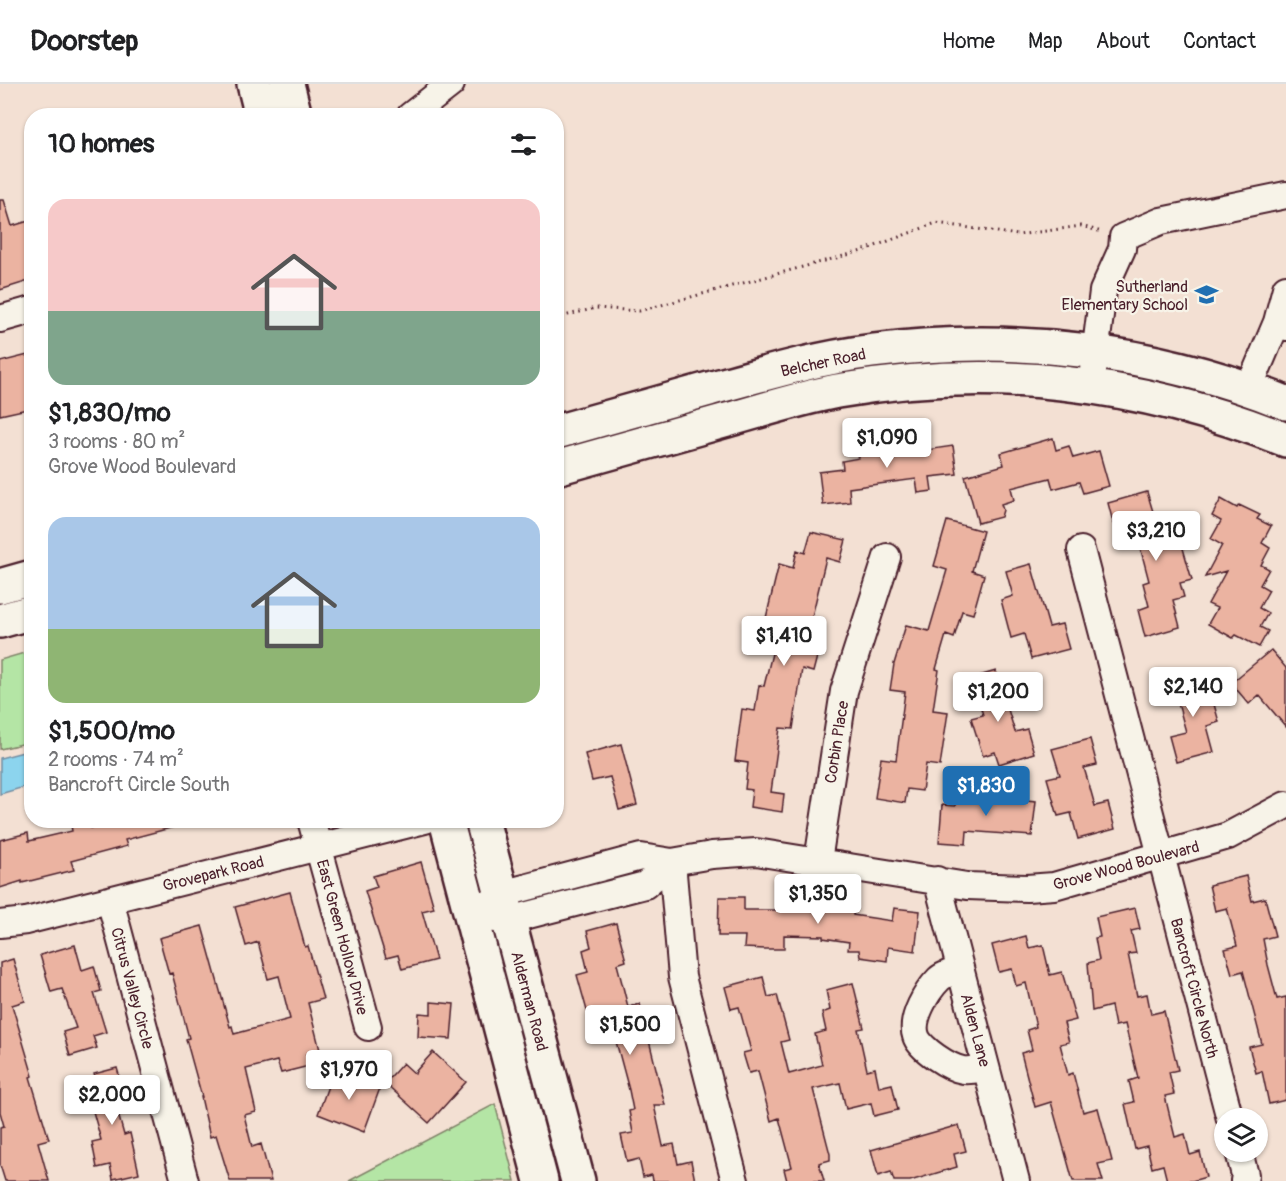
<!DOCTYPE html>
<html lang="en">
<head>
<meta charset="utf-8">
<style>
	body { margin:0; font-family:Pangolin,sans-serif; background:#f6f6f6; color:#202124; height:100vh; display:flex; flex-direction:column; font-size:22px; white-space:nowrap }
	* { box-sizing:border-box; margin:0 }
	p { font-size:20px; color:#757577 }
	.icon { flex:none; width:33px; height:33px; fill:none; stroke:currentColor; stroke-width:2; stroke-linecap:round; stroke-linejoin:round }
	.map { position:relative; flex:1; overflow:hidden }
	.drawer { position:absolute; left:24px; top:24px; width:540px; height:720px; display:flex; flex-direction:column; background:#fff; border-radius:24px; box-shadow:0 2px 4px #0004 }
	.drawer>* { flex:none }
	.buttons { position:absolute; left:1214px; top:1024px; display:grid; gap:12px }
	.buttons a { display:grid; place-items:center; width:54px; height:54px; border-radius:50%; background:#fff; box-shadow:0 2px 4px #0004; font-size:30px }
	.price { position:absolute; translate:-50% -51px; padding:0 14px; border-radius:6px; background:#fff; color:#222; font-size:20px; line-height:39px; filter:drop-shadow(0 2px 3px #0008) }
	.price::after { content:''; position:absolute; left:50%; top:36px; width:18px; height:14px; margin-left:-9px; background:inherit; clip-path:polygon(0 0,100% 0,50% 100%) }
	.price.on { background:#1f6fb2; color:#fff }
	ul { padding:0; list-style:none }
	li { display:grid; align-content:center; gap:12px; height:318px; padding:0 24px }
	li span { display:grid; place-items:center; height:186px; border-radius:18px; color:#555 }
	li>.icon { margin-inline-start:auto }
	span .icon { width:108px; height:108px; fill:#fffc; stroke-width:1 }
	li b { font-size:26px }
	h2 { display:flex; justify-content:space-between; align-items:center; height:72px; padding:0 24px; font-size:26px }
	header { display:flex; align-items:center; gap:36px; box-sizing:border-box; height:84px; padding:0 30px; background:#fff; border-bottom:2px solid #e0e0e0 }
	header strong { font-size:28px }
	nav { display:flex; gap:33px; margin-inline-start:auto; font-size:21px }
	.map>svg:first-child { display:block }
	.green { fill:#b4e5a5; stroke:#7f8268; stroke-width:1.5 }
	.water { fill:#8cd4ee; stroke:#728ca0; stroke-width:1.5 }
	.building { fill:#ebb3a1; stroke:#4a1f2b; stroke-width:1.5 }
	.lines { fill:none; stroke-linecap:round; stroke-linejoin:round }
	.minor-casing { stroke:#4a1f2b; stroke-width:30 }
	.major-casing { stroke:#4a1f2b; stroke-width:38 }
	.path { stroke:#4a1f2b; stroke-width:3; stroke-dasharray:1.5 4.5; stroke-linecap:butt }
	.minor { stroke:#f7f3e8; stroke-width:26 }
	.major { stroke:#f7f3e8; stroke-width:33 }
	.labels { text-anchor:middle; stroke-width:4.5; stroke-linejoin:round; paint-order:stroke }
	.poi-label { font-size:16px; fill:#4a1f2b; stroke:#f7f3e8; text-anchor:end }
	.street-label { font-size:16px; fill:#4a1f2b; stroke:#f7f3e8 }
</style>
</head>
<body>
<header>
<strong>Doorstep</strong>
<nav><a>Home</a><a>Map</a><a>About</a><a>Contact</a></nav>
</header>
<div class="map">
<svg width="1286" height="1097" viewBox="0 0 1286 1097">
	<rect width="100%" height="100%" fill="#f3e0d3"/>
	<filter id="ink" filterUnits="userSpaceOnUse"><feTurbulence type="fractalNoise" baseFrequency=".0167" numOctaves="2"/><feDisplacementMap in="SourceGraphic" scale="12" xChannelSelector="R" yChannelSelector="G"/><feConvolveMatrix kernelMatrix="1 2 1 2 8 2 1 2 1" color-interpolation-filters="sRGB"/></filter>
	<g filter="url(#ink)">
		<!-- green -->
		<path class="green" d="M31 567V658L0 665V576Z
			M495 1020 515 1097H349Z"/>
		<!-- water -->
		<path class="water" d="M31 666V701L0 710V674Z"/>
		<!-- building -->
		<path class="building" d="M0 116H4L12 142 32 136V196L0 206Z
			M32 270V324L0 331V278Z
			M911 354 913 368 953 362 957 390 930 393 932 407 918 409 916 395 849 404 850 418 823 421 819 388 843 385 842 377 859 374 857 361Z
			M1053 354 1056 366 1069 362 1073 374 1099 367 1109 402 1083 409 1079 398 1053 405 1050 394 1011 404 1014 416 1001 420 1003 426 1001 433 978 439 965 392 1004 381 1001 369Z
			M1147 408 1154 431 1160 429 1165 446 1177 443 1192 496 1180 499 1184 513 1173 516 1180 543 1145 553 1138 526 1149 522 1143 499 1149 497 1133 436 1114 442 1108 419Z
			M1221 415 1237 424 1239 421 1260 431 1257 435 1271 442 1262 459 1270 464 1261 481 1269 485 1260 501 1269 506 1259 524 1268 529 1260 543 1268 547 1259 563 1236 551 1233 554 1208 540 1217 524 1208 520 1226 487 1205 493 1222 461 1211 455 1221 437 1212 432Z
			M947 437 983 447 972 487 984 491 973 530 962 527 954 554 946 551 936 585 939 586 933 626 948 628 940 682 926 680 922 707 907 705 905 719 875 714 881 674 896 676 905 608 890 606 894 580 906 541 929 547 947 486 934 482Z
			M811 448 846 456 840 478 826 474 806 558 820 561 813 588 802 585 793 645 780 644 771 708 784 710 782 728 750 723 752 706 745 705 748 679 735 677 742 625 755 627 759 601 764 602 780 537 766 534 779 480 793 484 797 466 805 469Z
			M1031 480 1049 543 1062 540 1069 565 1031 575 1024 550 1011 554 1001 516 1013 512 1006 487Z
			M1271 566 1286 584V643L1259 611 1249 620 1231 599Z
			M996 587 1015 648 1027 645 1034 669 999 680 995 668 983 672 971 634 983 631 972 594Z
			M1195 588 1199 602 1208 599 1219 638 1207 642 1214 668 1176 678 1169 652 1186 648 1171 594Z
			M1090 655 1097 681 1084 684 1090 704 1095 722 1108 719 1115 745 1078 755 1071 729 1058 732 1047 694 1060 691 1052 665Z
			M621 660 637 721 619 726 610 693 592 697 585 670Z
			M956 709 1036 717 1032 752 967 747 966 760 939 758 942 721 955 722Z
			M70 736H89L91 744 118 736H182V741L125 756 127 762 71 777 74 786 22 799V797L0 804V756L28 749 29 757 72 747Z
			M421 778 434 824 422 827 436 876 402 885 398 871 386 874 365 807 377 803 373 792Z
			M1246 792 1252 817 1265 814 1275 852 1263 855 1268 881 1277 915 1286 913V1016L1269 1020 1262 987 1256 989 1249 963 1262 960 1243 887 1232 890 1225 865 1237 862 1227 824 1215 827 1209 801Z
			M290 808 305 863 308 862 323 915 308 919 320 966 306 970 309 982 281 989 277 977 246 985 256 1028 244 1031 252 1063 261 1060 271 1097H230L216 1051 210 1053 201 1013H202L186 955 189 954 172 889 169 890 159 854 202 842 230 943 232 942 234 950 290 935 279 892 268 895 258 858 246 862 235 823Z
			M785 812 819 813 855 818 853 831 892 837 894 824 920 827 915 867 888 863 887 877 860 873 859 866H848L849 858 823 854V852L784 851V865H765L744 864 745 852H718L719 813H744V826H785Z
			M1135 824 1140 845 1131 847 1136 869 1128 870 1137 912 1147 910 1151 930 1164 927 1178 986 1169 988 1174 1010 1165 1012 1170 1033 1175 1053 1185 1050 1190 1071 1200 1068 1206 1093 1192 1097H1167L1163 1081 1152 1084 1147 1062 1135 1065 1125 1020 1134 1018 1129 997 1138 994 1125 940 1115 942 1111 922 1092 927 1088 879 1099 876 1095 854 1100 853 1096 833Z
			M616 839 626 877 617 880 623 903 628 923 640 920 665 1021H654L663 1062 674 1060 678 1080 691 1077 695 1097H653L652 1091 643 1093 639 1075 627 1078 621 1051 633 1049 629 1027 633 1026 629 1006 614 950 606 953 600 932 589 934 577 891 588 888 583 866 591 863 587 847Z
			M1026 852 1029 864 1043 861 1050 891 1062 888 1076 936 1064 939 1069 958 1060 960 1068 991 1073 989 1083 1028 1098 1024 1112 1077 1098 1080 1103 1097H1073L1051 1018 1035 1023 1021 969 1032 966 1027 946 1036 943 1026 899 1016 902 1012 885 999 888 992 861Z
			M75 861 82 886 94 882 101 907 94 909 106 948 93 952 97 964 70 972 63 948 76 944 62 905 51 908 40 871Z
			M13 875 25 917 12 921 33 992 30 993 49 1055 38 1058 49 1097H5L0 1081V1043L4 1042 0 1028V879Z
			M763 893 768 913 777 911 789 956 781 958 789 990 822 981 815 950 826 947 822 929 830 926 826 906 853 899 864 944 858 945 867 986 875 984 879 1003 892 1000 898 1026 874 1032 871 1019 846 1025 840 999 813 1005 830 1070V1076L819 1079 824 1097H787L784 1085 792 1083 779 1034 771 1037 758 987 749 989 743 969 751 967 739 923 731 925 725 903Z
			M431 918 454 920 451 955 418 953 419 929 431 930Z
			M433 968 466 998 429 1039 385 999 403 979 415 990 416 987Z
			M117 984 128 1022 117 1026 124 1051 130 1049 139 1089 113 1095 110 1081 97 1084 92 1058 101 1056 87 1006 98 1003 94 990Z
			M333 988H339L380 1004 364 1048 318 1030Z
			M959 1041 966 1067 954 1070 957 1083 910 1097H894L891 1088 878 1092 871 1066Z"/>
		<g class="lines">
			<defs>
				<path id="minor" d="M410 32 451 0
					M0 235 32 226
					M1277 238 1286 204
					M1093 287 1103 207 1122 165 1123 153 1161 137 1286 111
					M1249 304 1277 238 1286 243
					M1081 466 1230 1035
					M311 736 368 943
					M818 777 844 607 887 473
					M672 778 645 801 509 836 471 833 502 810 641 773 672 778 712 771 756 768 967 802 1027 804 1054 802 1228 752 1286 721
					M672 778 682 893 735 1097
					M937 796 1016 1097
					M110 816 185 1097
					M0 840 26 837 425 736
					M960 885C954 888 944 890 939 895 927 907 910 935 916 952 920 965 950 984 963 986 970 987 979 985 986 984
					M1239 1068 1245 1091 1244 1097"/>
				<path id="major" d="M254 0 262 32
					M287 0 295 32
					M556 348C607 334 658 319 709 305 763 290 817 274 873 267 1013 249 1155 266 1286 319
					M556 384C613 368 670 352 727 336 763 326 800 314 837 307 994 280 1138 297 1286 356
					M0 502 32 493
					M0 537 32 528
					M446 736 541 1097
					M482 736 578 1097"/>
			</defs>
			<!-- minor casing -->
			<use href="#minor" class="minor-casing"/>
			<!-- major casing -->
			<use href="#major" class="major-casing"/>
			<!-- path -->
			<path class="path" d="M556 234 596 224 639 227 862 167 936 139 1018 151 1081 142 1102 148"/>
			<!-- minor -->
			<use href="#minor" class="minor"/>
			<!-- major -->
			<use href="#major" class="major"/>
		</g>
	</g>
	<!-- icons -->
	<defs>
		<symbol id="school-bare" viewBox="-9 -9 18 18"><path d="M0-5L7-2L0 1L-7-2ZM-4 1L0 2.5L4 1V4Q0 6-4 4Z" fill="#1f6fb2" stroke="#f7f3e8" stroke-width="2.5" paint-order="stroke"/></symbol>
	</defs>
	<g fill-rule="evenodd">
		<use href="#school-bare" x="1190" y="194" width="33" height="33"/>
	</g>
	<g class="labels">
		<!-- poi labels -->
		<g class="poi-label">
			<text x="1188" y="208">Sutherland<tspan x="1188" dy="18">Elementary School</tspan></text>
		</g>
		<!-- street labels -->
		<g class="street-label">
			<text transform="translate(823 278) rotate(-12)" y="6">Belcher Road</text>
			<text transform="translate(836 658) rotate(-81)" y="6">Corbin Place</text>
			<text transform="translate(1126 781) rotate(-15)" y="6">Grove Wood Boulevard</text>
			<text transform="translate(213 789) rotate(-14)" y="6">Grovepark Road</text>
			<text transform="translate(343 853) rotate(75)" y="6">East Green Hollow Drive</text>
			<text transform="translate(133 904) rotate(75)" y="6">Citrus Valley Circle</text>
			<text transform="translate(1195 904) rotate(75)" y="6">Bancroft Circle North</text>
			<text transform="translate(530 917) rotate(75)" y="6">Alderman Road</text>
			<text transform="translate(976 946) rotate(75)" y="6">Alden Lane</text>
		</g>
	</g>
</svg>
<div class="buttons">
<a><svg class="icon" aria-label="layers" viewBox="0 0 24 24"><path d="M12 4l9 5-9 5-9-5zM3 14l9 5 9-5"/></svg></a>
</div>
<b class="price" style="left:887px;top:385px">$1,090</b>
<b class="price" style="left:1156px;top:478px">$3,210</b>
<b class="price" style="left:784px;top:583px">$1,410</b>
<b class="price" style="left:1193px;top:634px">$2,140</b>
<b class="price" style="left:998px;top:639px">$1,200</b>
<b class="price on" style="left:986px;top:733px">$1,830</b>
<b class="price" style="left:818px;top:841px">$1,350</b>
<b class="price" style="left:630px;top:972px">$1,500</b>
<b class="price" style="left:349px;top:1017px">$1,970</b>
<b class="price" style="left:112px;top:1042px">$2,000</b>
<section class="drawer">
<h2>10 homes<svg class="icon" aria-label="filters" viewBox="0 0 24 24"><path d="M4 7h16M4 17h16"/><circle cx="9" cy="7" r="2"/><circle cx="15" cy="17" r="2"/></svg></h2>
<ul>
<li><span style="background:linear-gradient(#f6c9c9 60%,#7fa58c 0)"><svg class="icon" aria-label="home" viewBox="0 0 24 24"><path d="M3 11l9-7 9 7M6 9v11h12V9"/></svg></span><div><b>$1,830/mo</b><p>3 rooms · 80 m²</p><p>Grove Wood Boulevard</p></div></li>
<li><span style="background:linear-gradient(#a9c7e8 60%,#8fb573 0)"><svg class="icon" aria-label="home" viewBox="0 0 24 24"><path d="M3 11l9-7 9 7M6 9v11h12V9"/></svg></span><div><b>$1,500/mo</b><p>2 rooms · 74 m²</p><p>Bancroft Circle South</p></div></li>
</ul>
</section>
</div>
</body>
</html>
